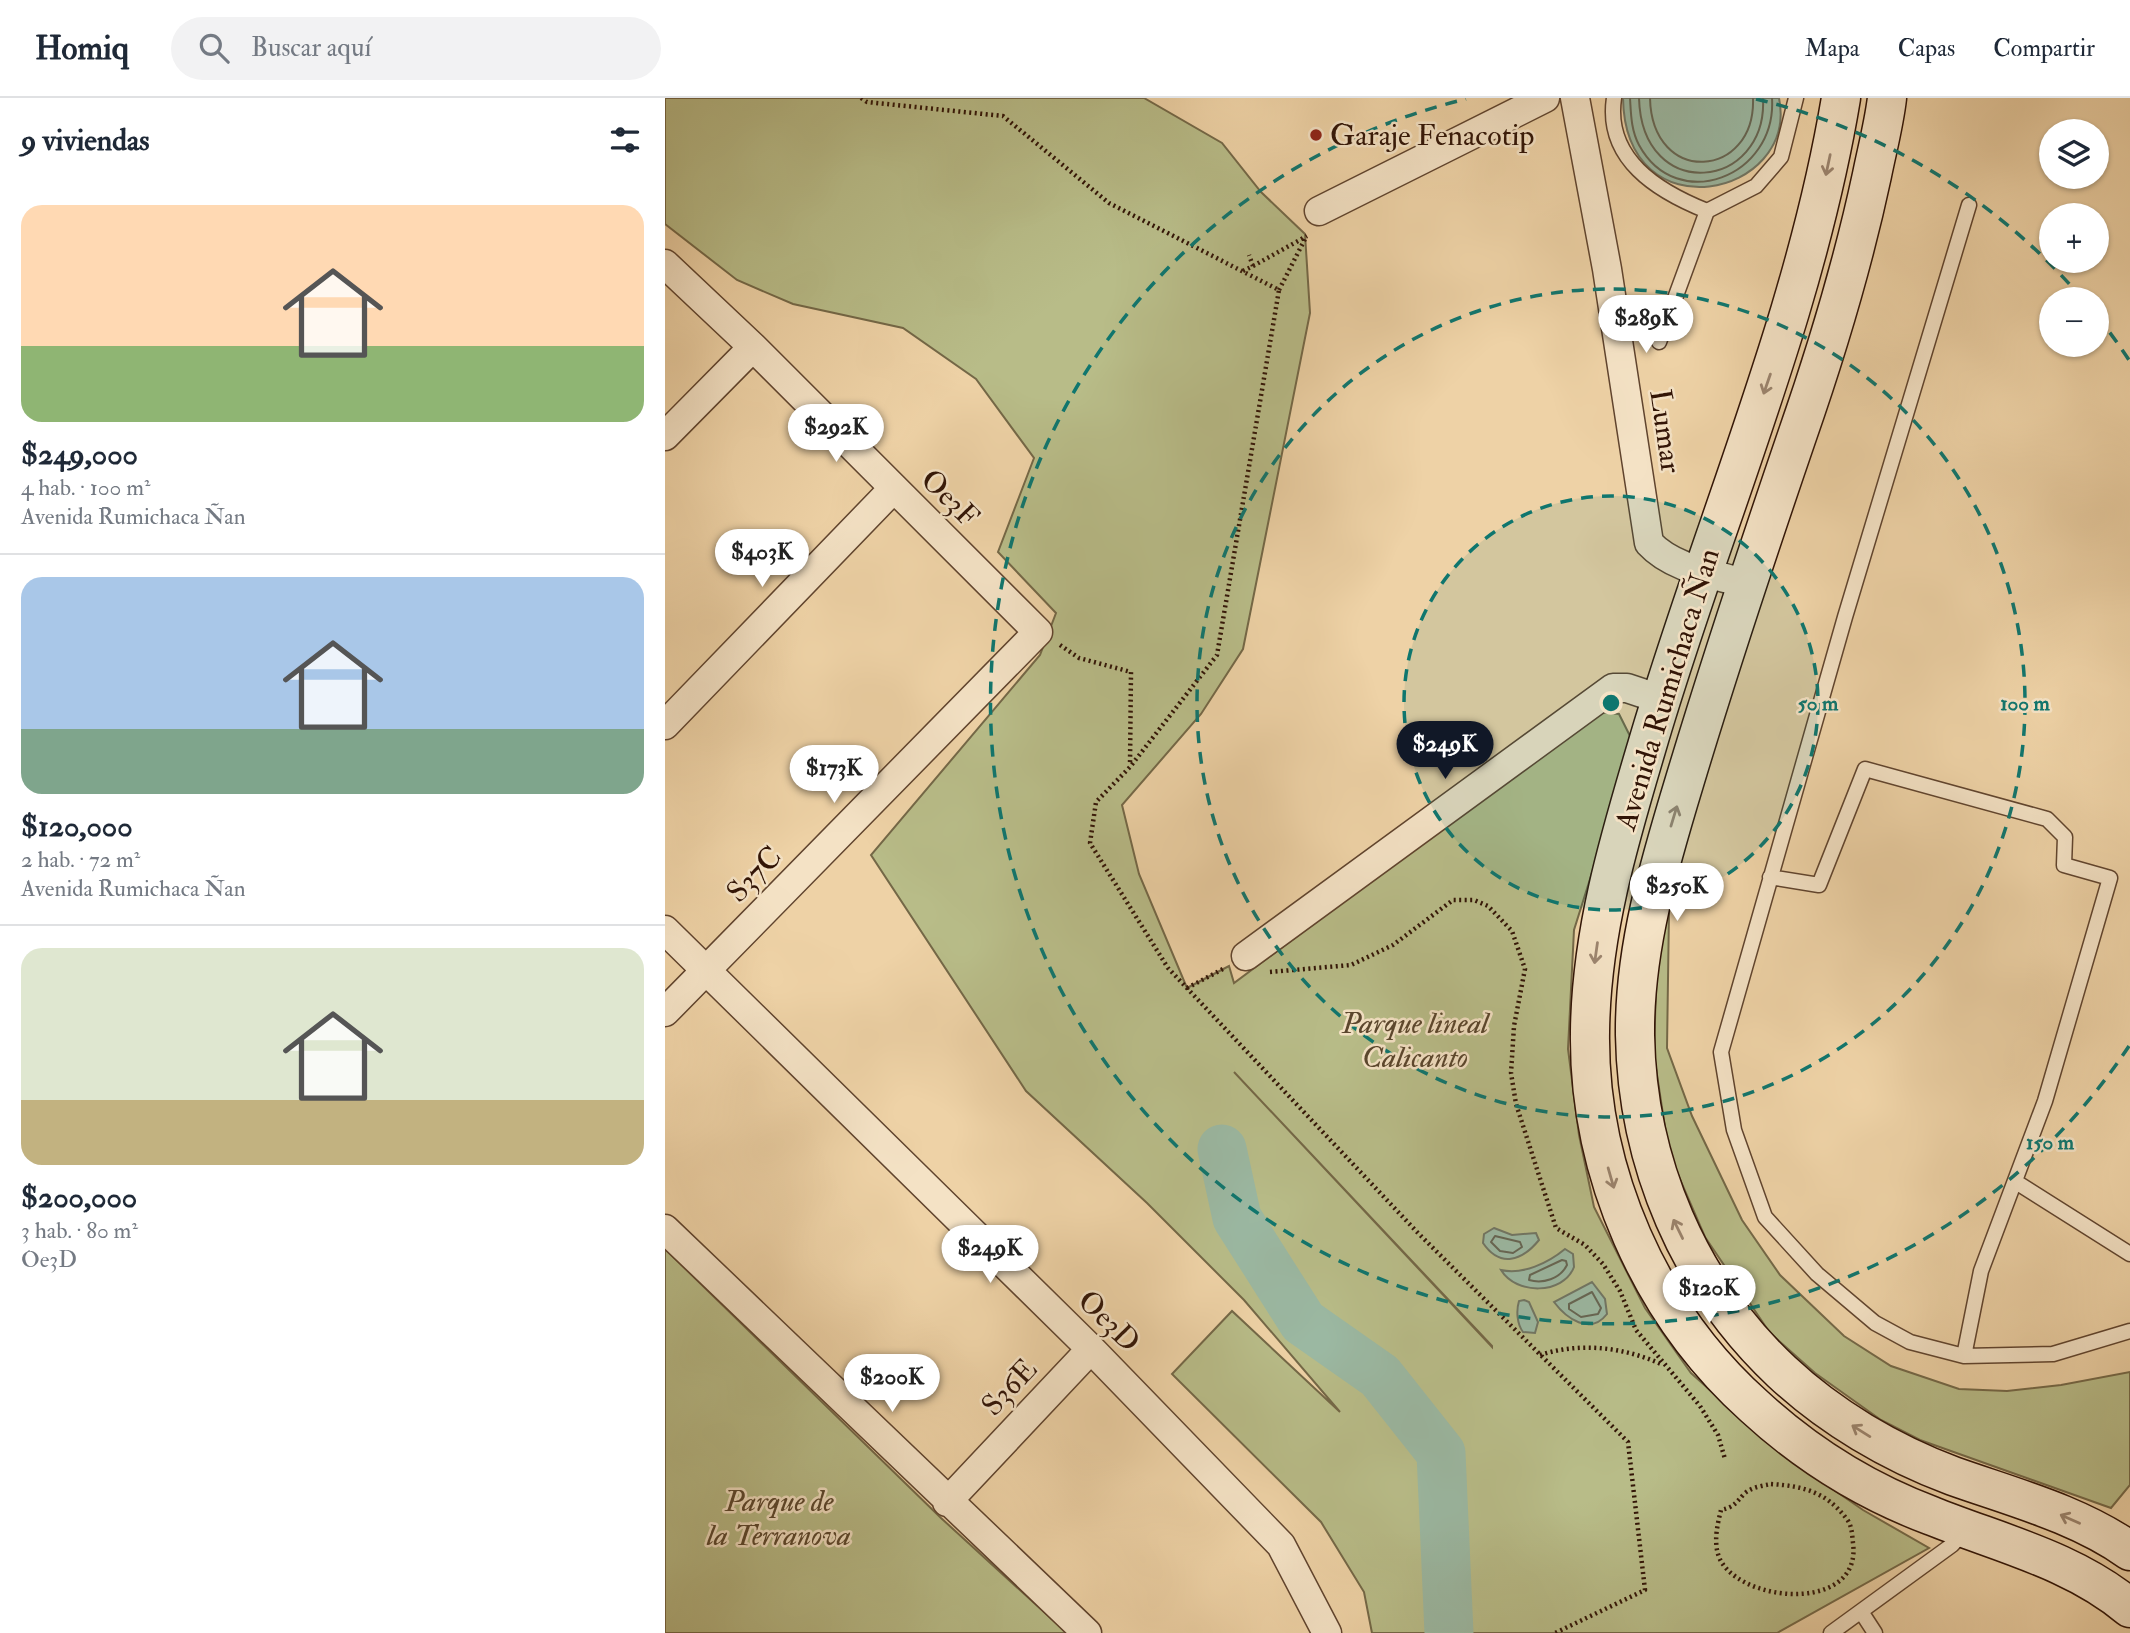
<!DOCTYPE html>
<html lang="es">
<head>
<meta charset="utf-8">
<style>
	body { margin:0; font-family:"IM FELL Double Pica",serif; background:#f2f2f3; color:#1f2937; height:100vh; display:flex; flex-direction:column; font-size:26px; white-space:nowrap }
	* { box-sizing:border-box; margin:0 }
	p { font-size:23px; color:#747a83 }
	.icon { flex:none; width:38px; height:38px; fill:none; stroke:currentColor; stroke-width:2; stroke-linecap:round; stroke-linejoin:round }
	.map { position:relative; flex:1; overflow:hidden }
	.drawer { display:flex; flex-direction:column; background:#fff; width:665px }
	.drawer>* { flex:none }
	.controls { position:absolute; left:1374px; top:21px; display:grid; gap:14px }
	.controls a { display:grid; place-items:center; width:70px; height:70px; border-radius:50%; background:#fff; box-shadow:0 2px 5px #0004; font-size:35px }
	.price { position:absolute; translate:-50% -60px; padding:0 16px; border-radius:24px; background:#fff; color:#222; font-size:23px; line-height:46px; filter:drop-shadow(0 2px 4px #0008) }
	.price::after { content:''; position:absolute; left:50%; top:42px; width:21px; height:16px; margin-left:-10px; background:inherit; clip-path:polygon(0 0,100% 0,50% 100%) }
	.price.current { background:#111827; color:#fff }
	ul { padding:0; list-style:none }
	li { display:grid; align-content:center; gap:14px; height:371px; padding:0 21px }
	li+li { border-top:2px solid #e0e1e3 }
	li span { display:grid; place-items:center; height:217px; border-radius:21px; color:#555 }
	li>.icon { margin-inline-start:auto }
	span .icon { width:126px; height:126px; fill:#fffc; stroke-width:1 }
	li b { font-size:30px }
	h2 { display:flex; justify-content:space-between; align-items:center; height:84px; padding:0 21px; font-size:30px }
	header { display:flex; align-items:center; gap:42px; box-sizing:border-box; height:98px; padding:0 35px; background:#fff; border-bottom:2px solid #e0e1e3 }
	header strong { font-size:33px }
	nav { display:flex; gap:38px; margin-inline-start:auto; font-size:24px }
	.search { width:490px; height:63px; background:#f2f2f3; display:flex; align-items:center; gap:18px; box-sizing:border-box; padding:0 24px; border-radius:38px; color:#747a83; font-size:26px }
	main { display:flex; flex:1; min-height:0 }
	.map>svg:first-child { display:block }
	.green { fill:#b8bc88; stroke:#746847; stroke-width:2; fill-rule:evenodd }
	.water { fill:#9bb8a2; stroke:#717664; stroke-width:2 }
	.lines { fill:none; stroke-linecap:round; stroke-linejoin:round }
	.shore { stroke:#666654; stroke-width:2 }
	.river { stroke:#9bb8a2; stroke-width:49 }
	.lane-casing { stroke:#60442e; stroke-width:17 }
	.street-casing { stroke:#60442e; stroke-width:31 }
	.secondary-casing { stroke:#311406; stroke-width:41 }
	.path { stroke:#311406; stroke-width:4.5; stroke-dasharray:2 3.5; stroke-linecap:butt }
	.lane { stroke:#f4e2c5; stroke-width:14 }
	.street { stroke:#f4e2c5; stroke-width:28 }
	.secondary { stroke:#f4e2c5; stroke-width:38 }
	.oneway { stroke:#9c856f }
	.ring { fill:none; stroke:#0f766e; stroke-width:3.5; stroke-dasharray:12 9 }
	.poi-dot { fill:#8f2418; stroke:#f4e2c5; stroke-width:2.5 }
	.labels { text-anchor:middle; stroke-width:5; stroke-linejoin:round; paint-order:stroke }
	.poi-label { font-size:30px; fill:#311406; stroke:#f4e2c5; text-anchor:start }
	.street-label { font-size:30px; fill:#311406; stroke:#f4e2c5 }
	.park-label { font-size:30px; font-style:italic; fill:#5a462d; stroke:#f4e2c5 }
	.centre { fill:#0f766e; stroke:#f4e2c5; stroke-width:3.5 }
	.ring-label { font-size:21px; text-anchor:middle; font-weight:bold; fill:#0f766e; stroke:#f4e2c5; stroke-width:5; stroke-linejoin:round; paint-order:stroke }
</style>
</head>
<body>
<header>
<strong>Homiq</strong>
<div class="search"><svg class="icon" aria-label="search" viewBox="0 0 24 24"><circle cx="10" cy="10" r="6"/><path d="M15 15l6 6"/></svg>Buscar aquí</div>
<nav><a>Mapa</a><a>Capas</a><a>Compartir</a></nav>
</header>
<main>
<section class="drawer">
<h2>9 viviendas<svg class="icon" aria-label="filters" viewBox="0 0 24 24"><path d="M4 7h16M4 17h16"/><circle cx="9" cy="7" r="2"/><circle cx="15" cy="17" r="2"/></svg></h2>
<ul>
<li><span style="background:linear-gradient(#ffd9b3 65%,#8fb573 0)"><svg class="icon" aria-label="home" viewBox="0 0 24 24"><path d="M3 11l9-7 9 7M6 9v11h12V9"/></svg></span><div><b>$249,000</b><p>4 hab. · 100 m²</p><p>Avenida Rumichaca Ñan</p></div></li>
<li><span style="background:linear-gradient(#a9c7e8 70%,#7fa58c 0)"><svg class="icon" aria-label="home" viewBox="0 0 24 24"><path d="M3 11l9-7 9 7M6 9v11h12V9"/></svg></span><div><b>$120,000</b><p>2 hab. · 72 m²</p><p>Avenida Rumichaca Ñan</p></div></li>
<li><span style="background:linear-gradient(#dfe7d0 70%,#c2b280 0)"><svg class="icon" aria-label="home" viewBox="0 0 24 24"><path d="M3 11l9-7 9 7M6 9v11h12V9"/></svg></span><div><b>$200,000</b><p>3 hab. · 80 m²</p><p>Oe3D</p></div></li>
</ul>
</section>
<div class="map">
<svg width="1465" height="1535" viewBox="0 0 1465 1535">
	<rect width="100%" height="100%" fill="#eed2a6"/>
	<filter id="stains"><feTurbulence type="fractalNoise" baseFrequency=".00286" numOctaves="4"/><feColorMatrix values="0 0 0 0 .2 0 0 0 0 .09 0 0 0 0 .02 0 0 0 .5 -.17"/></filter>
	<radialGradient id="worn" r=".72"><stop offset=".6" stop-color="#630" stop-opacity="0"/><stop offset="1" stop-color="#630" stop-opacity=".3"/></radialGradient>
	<!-- green -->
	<path class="green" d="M0 0H479L557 45 596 94 640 136 645 215 578 551 536 616 457 707 474 776 522 890 564 868 569 885 934 614 954 616 965 638 960 670 909 832 903 951 914 1037 929 1109 980 1210 1026 1275 1114 1354 1198 1412 1264 1450 1112 1535H707L699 1494 656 1424 507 1276 567 1213 675 1314 579 1202 482 1105 361 993 206 757 375 557 391 515 333 454 369 360 311 281 238 230 128 206 72 182 0 126ZM569 974 827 1248V1249Z
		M1004 813 1002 950 1027 1018 1077 1122 1115 1177 1179 1238 1226 1268 1294 1291 1342 1293 1396 1287 1465 1274V1387L1446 1410 1255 1342 1216 1322 1150 1275 1105 1235 1040 1139 1004 1056 989 957 992 851Z
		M0 1151 276 1420 402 1535H0Z"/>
	<!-- water -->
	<path class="water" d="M958 0H1114C1134 99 960 137 958 0Z
		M829 1130 847 1137 871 1135 874 1142C857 1163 835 1170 818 1145L819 1136Z
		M900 1151 908 1156 909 1169C898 1197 851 1197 836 1172 858 1177 883 1165 900 1151Z
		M927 1184 940 1201 942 1216C925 1238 901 1220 889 1204Z
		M859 1202 864 1204 873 1224 870 1235 858 1234C852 1226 851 1213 854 1203Z"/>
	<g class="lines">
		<!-- shore -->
		<path class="shore" d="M965 0C966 16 966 32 974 47 1012 117 1112 79 1107 0
			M974 0C977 107 1103 92 1098 0
			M985 0C987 89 1091 81 1088 0
			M830 1138 855 1144 857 1149 848 1155 835 1153 826 1144Z
			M897 1162 901 1163 902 1167C895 1181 878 1186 864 1182L865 1177Z
			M927 1194 936 1210 933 1216 916 1219 904 1211V1206Z"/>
		<!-- river -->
		<path class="river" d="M557 1051 572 1120 638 1224 715 1278 776 1355 784 1535"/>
		<defs>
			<path id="lane" d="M949 0C940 61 992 93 1042 113
				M1304 107 1180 519 1056 954 1069 1032 1100 1119 1152 1176 1210 1225 1245 1244 1299 1258 1388 1256 1465 1233
				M994 244 1042 113 1091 88 1116 59 1131 0
				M1105 779 1154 787 1200 671 1382 721 1400 739 1399 767 1445 780 1380 1003 1316 1173 1299 1258
				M1351 1084 1465 1156
				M1197 1515 1210 1535
				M1166 1535 1287 1447 1299 1434"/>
			<path id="street" d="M910 0 942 171 984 445C1008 471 1049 476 1082 486
				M654 113 880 0
				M0 166 88 249 373 534 0 914
				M0 338 88 249
				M0 627 229 390
				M0 832 426 1251 616 1447 662 1535
				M581 858 948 590H962L995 601
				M0 1131 422 1535
				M282 1404 426 1251"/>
			<path id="secondary" d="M1176 0C1139 223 1045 432 982 648 954 742 926 835 925 934 923 1074 985 1215 1089 1308 1141 1356 1200 1393 1267 1418 1334 1445 1408 1462 1465 1510
				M1222 0C1219 26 1212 52 1207 77 1188 166 1162 252 1132 338 1094 449 1057 560 1023 672 997 758 969 846 970 937 972 1064 1024 1187 1117 1274 1165 1319 1226 1355 1288 1378 1347 1399 1413 1416 1465 1453"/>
		</defs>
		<!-- lane casing -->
		<use href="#lane" class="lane-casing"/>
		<!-- street casing -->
		<use href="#street" class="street-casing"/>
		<!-- secondary casing -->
		<use href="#secondary" class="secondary-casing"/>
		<!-- path -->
		<path class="path" d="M196 0 202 4 338 18 444 105 614 192 552 557 465 669 431 704 425 745 503 870 752 1134 963 1344 980 1492 890 1535
			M588 168 642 138
			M578 173 588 168 584 157
			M614 192 641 139
			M395 547 414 560 466 574 465 667
			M605 874 686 867 728 847 788 802H809L823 808 847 833 860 871 849 928 846 975 851 1006 891 1130 920 1147 938 1166 955 1193 971 1232 1035 1308 1053 1337 1060 1361
			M522 890 558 871
			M875 1257C915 1244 958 1249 996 1266
			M1106 1386C1138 1388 1161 1394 1181 1420 1187 1427 1187 1436 1188 1445 1197 1512 1085 1507 1057 1465 1047 1449 1052 1428 1056 1412 1069 1409 1071 1405 1079 1396 1086 1389 1097 1388 1106 1386Z"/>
		<!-- lane -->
		<use href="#lane" class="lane"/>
		<!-- street -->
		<use href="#street" class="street"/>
		<!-- secondary -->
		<use href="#secondary" class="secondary"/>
	</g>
	<!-- one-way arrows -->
	<defs><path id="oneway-shaft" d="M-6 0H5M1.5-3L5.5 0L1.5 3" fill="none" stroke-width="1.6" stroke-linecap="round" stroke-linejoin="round" transform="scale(1.75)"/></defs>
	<g class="oneway">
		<use href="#oneway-shaft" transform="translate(1163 67) rotate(102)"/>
		<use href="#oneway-shaft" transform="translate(1102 286) rotate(109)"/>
		<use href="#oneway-shaft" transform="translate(1009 718) rotate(-73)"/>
		<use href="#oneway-shaft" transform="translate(931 855) rotate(98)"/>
		<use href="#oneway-shaft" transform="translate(946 1080) rotate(74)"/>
		<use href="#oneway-shaft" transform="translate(1013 1131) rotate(-116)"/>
		<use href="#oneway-shaft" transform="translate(1196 1333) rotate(-148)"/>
		<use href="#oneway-shaft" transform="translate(1405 1421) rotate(-156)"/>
	</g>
	<!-- distance rings -->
	<circle cx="946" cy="605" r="207" fill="#0f766e" fill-opacity=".12"/>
	<g class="ring">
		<circle cx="946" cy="605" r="207"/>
		<circle cx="946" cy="605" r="414"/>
		<path d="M1464 948A621 621 0 1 1 801 1M1091 1A621 621 0 0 1 1415 198M1432 218A621 621 0 0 1 1464 262"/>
	</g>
	<!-- markers -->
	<circle class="poi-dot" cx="651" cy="37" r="7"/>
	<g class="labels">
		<!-- poi labels -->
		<g class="poi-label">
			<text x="665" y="47">Garaje Fenacotip</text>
		</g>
		<!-- street labels -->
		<g class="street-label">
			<text transform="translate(1001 333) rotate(82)" y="10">Lumar</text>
			<text transform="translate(285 400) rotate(45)" y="10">Oe3F</text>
			<text transform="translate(1002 591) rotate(-73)" y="10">Avenida Rumichaca Ñan</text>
			<text transform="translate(89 776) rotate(-46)" y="10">S37C</text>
			<text transform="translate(444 1223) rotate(45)" y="10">Oe3D</text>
			<text transform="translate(344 1289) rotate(-47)" y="10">S36E</text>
		</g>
		<!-- park labels -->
		<g class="park-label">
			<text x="750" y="935">Parque lineal<tspan x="750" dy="34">Calicanto</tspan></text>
			<text x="114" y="1413">Parque de<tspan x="114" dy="34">la Terranova</tspan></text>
		</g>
	</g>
	<circle cx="946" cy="605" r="10" class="centre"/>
	<g class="ring-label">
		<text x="1153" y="612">50 m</text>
		<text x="1360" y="612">100 m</text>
		<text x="1385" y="1051">150 m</text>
	</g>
	<rect width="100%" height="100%" filter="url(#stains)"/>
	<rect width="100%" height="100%" fill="url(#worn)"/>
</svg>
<div class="controls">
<a><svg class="icon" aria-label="layers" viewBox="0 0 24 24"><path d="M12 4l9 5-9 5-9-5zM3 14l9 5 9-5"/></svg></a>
<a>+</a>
<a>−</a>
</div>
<b class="price" style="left:981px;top:257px">$289K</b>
<b class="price" style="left:171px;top:366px">$292K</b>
<b class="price" style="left:97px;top:491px">$403K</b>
<b class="price current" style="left:780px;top:683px">$249K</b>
<b class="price" style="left:169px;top:707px">$173K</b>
<b class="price" style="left:1012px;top:825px">$250K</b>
<b class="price" style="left:325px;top:1187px">$249K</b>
<b class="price" style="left:1044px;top:1227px">$120K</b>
<b class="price" style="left:227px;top:1316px">$200K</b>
</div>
</main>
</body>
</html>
